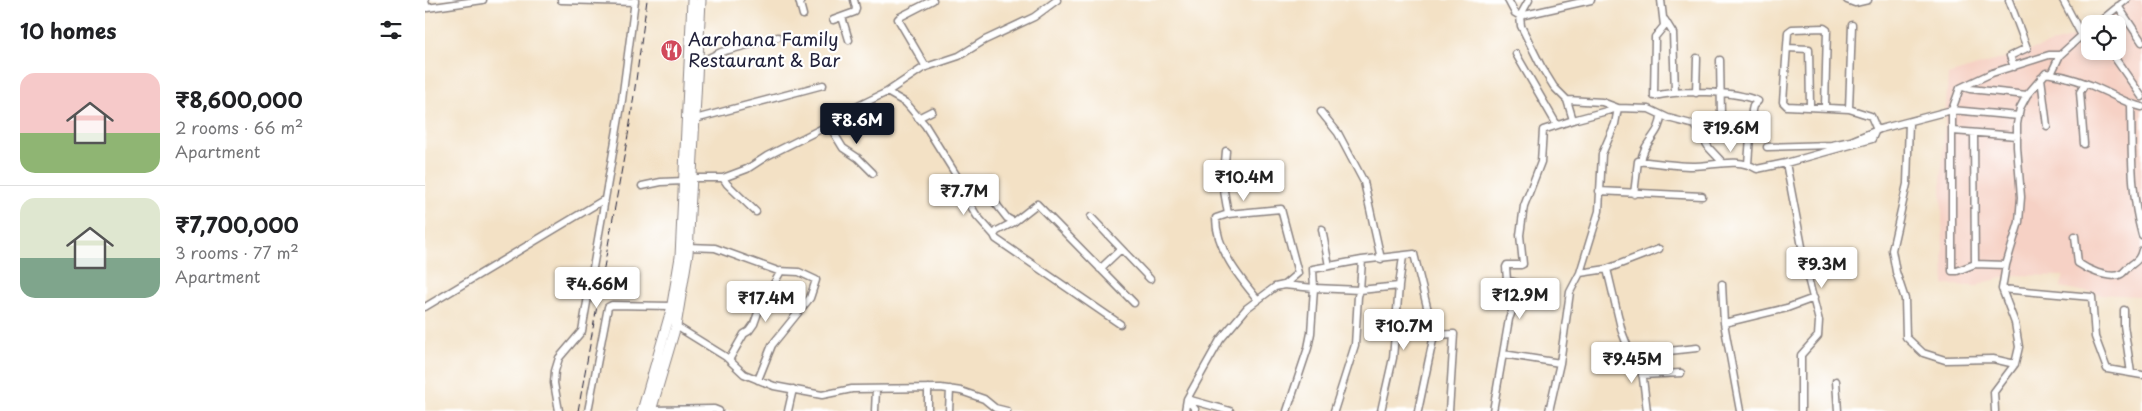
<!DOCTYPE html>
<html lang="en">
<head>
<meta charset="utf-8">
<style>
	body { margin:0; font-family:"Playpen Sans",sans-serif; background:#f6f6f6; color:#202124; height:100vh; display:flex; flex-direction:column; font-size:19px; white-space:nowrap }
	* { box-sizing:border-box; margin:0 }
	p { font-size:16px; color:#757577 }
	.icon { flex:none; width:28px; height:28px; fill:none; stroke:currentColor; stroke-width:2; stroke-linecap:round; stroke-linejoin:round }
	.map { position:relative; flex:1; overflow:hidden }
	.details { display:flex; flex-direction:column; background:#fff; width:425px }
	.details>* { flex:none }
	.tools { position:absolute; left:1656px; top:15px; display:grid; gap:10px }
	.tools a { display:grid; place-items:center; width:45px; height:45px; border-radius:10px; background:#fff; box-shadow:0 2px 8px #0003; font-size:25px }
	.price { position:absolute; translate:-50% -42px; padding:0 11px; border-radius:5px; background:#fff; color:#222; font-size:16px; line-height:32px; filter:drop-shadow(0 1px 2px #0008) }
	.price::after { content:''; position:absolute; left:50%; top:30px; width:15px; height:11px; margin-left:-8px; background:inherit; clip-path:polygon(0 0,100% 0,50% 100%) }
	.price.selected { background:#111827; color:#fff }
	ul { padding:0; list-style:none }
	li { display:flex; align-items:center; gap:15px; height:125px; padding:0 20px }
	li+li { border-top:1px solid #e0e0e0 }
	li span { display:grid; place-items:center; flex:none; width:140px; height:100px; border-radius:15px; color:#555 }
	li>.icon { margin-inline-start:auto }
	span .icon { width:60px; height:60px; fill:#fffc; stroke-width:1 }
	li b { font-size:21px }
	h2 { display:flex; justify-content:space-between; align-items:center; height:60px; padding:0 20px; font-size:21px }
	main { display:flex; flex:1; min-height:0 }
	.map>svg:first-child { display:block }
	.built { fill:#f6d1c5 }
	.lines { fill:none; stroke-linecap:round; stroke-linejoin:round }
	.minor-casing { stroke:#8a8280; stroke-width:9 }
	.highway-casing { stroke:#8a8280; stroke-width:11 }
	.minor { stroke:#fff; stroke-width:6 }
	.highway { stroke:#fff; stroke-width:9 }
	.rail { stroke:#22223b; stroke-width:1; stroke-dasharray:8 4; stroke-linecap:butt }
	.labels { text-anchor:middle; stroke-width:4.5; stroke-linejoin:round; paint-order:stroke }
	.poi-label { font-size:18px; fill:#22223b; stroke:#fff; text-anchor:start }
</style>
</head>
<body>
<main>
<section class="details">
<h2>10 homes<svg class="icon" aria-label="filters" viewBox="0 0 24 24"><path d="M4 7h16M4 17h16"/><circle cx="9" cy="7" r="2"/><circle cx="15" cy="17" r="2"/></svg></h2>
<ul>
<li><span style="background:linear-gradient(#f6c9c9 60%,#8fb573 0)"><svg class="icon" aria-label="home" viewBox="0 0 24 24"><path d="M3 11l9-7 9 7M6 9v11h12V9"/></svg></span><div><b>₹8,600,000</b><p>2 rooms · 66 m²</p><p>Apartment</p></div></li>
<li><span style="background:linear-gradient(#dfe7d0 60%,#7fa58c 0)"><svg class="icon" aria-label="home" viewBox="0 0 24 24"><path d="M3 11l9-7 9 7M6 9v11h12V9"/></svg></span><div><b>₹7,700,000</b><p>3 rooms · 77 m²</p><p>Apartment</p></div></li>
</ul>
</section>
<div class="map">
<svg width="1717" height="411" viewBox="0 0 1717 411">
	<rect width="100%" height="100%" fill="#fff"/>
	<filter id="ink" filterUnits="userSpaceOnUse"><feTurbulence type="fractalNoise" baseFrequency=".02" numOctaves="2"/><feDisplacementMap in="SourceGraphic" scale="10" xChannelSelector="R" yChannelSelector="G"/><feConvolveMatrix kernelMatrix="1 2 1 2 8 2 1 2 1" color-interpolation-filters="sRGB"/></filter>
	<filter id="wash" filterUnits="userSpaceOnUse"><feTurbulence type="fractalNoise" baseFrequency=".0096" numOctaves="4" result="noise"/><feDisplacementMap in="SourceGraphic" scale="20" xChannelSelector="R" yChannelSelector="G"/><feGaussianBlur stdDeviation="1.12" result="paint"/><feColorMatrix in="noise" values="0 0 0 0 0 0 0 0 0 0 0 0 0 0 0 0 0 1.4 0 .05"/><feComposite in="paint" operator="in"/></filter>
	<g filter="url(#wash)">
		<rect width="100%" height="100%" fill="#f3e1c5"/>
		<!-- built -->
		<path class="built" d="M1697 0H1717V296L1673 294 1635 287 1639 276 1588 275 1557 283 1553 286 1519 285 1516 181 1523 75 1651 36 1665 25V51H1692V24H1666Z"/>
	</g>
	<g filter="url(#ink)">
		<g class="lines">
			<defs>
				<path id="minor" d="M136 0 210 2
					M374 0 378 15
					M1083 0 1090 13 1095 16 1166 0
					M1104 0 1095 16 1096 26 1116 66 1129 87 1142 100 1148 120
					M1236 0 1239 26 1230 37 1229 96C1256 90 1308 90 1333 101L1328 106 1327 110 1323 164
					M1422 0 1430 3 1443 0
					M1584 0 1602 48 1585 56 1589 67
					M1638 0 1656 34
					M0 1 2 8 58 0
					M1693 6 1717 42
					M417 17 424 40
					M408 20 430 12 431 8 429 0
					M1240 20 1248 33 1250 92
					M1672 24 1701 0
					M1427 25 1424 109 1446 116 1452 130
					M1362 48 1384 49 1385 106
					M1685 51 1717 97
					M1091 54 1132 125
					M273 63 296 52 353 37
					M501 67 473 19 475 17 508 0
					M1626 74 1635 55 1665 28
					M1616 78 1622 126
					M1538 87 1545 89 1602 95
					M462 92 481 103 500 125 538 186 551 178 582 218 589 222 612 204 709 303
					M1271 93 1272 58
					M1706 104C1707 149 1705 192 1717 235
					M1400 106 1402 30 1399 28 1367 29 1363 32 1358 102 1362 106 1424 109
					M896 112 913 133 939 182 956 259
					M493 118 507 111
					M270 119 398 85
					M1484 122 1482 184 1467 250 1471 272 1480 299 1481 337 1498 353 1520 360 1568 359 1590 364
					M404 125 418 148 433 158 448 173
					M1270 125 1284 148 1298 163
					M1528 131 1592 136
					M1549 134 1550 264
					M1659 144 1655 92 1660 84
					M1342 147 1407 145 1426 141 1455 129 1527 110 1594 116
					M801 151 798 185 803 214
					M1216 162C1218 141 1236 135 1236 115
					M1361 163 1383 278 1394 321 1393 336 1376 355V411
					M267 178H298L322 169 342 156 422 116 431 107 462 92 498 68 534 56 560 40 609 17 632 0
					M298 178 302 184 331 212
					M217 186 236 182 259 181
					M538 186 537 192 552 216 569 235
					M1174 191 1277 196
					M1209 194 1213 161C1231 163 1250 166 1267 166 1289 166 1313 157 1332 169L1361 163 1447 139 1450 132
					M666 217 725 279
					M589 222 572 231 569 235 571 239 695 324
					M897 229 904 266
					M1650 236 1653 263C1663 270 1681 278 1694 275 1700 273 1701 268 1706 265 1713 260 1715 258 1717 250
					M263 247 290 248 353 271 374 272 391 280 385 298 347 345 333 380
					M1581 265 1550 264 1532 271H1527V110L1535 88 1567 73 1624 55H1635
					M675 269 696 249
					M1182 269 1197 332 1204 350 1215 354 1272 348
					M1155 273 1182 269 1234 249
					M1297 284 1299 323 1315 411
					M1577 289 1667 297 1670 337 1682 369 1717 375
					M833 300C814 277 791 249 791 218L803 214 856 209 873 273 859 285
					M0 307 180 199 197 100 210 0
					M1699 310V325L1706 373
					M1299 323 1362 308 1389 298
					M251 326 301 357 319 374 349 386 397 395 427 389 516 388 536 391 559 399 570 408 582 411
					M1078 354 1135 363
					M1215 354 1222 411
					M304 360 319 334 324 331 329 324 334 310 356 271
					M1217 375 1256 373
					M1411 381 1413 411
					M770 409 762 399 795 340 822 308 850 287 859 285 889 288 888 269 937 260 989 254 1009 335 1029 334 1024 411
					M226 410 289 409 294 411
					M134 411 129 383 130 371 134 358 157 331 180 199
					M163 411 183 307 187 305 246 306
					M363 411 368 389
					M450 411 451 389
					M503 411V388
					M524 411 525 389
					M760 411 762 399 805 411
					M862 411 883 348 886 333 889 288 935 290 937 260
					M909 411 930 345 933 296 935 290 974 286 978 256
					M956 411 968 358 974 286
					M993 411 1009 335
					M1068 411 1084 319 1097 286 1096 284 1082 280 1081 267 1082 265H1096L1098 264 1095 235 1099 206 1116 162 1118 130 1148 120 1193 108 1224 109 1243 118 1270 125 1287 121 1296 115 1295 60
					M1124 411 1135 363 1145 292 1155 273 1174 211 1177 154 1190 124 1193 108 1177 102 1142 100
					M1570 411 1569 392 1590 364 1594 347 1590 323 1577 289 1581 265 1594 222 1596 197 1592 147V124L1595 108 1602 95 1621 73C1641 76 1663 83 1681 92 1694 98 1703 104 1717 107"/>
				<path id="highway" d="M217 411 246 310 255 257 267 0
					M226 411 251 326 263 253 276 0"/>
			</defs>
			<!-- minor casing -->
			<use href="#minor" class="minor-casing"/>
			<!-- highway casing -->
			<use href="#highway" class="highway-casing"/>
			<!-- minor -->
			<use href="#minor" class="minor"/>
			<!-- highway -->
			<use href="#highway" class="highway"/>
			<!-- rail -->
			<path class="rail" d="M153 411 205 124 222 0"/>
		</g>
	</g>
	<!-- icons -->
	<defs>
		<symbol id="restaurant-disc" viewBox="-11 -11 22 22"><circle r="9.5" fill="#d1495b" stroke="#fff"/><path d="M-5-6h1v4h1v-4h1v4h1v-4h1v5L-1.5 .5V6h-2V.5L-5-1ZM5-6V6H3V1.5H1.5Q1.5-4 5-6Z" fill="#fff"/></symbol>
	</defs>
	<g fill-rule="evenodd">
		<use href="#restaurant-disc" x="234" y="38" width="25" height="25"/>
	</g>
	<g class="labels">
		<!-- poi labels -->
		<g class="poi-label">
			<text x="263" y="46">Aarohana Family<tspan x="263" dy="21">Restaurant &amp; Bar</tspan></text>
		</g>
	</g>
</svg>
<div class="tools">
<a><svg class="icon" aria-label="locate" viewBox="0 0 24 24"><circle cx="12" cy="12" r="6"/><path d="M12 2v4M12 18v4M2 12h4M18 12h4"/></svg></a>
</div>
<b class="price selected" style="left:432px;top:145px">₹8.6M</b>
<b class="price" style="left:1306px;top:153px">₹19.6M</b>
<b class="price" style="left:819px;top:202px">₹10.4M</b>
<b class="price" style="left:539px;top:216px">₹7.7M</b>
<b class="price" style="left:1397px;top:289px">₹9.3M</b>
<b class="price" style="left:172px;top:309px">₹4.66M</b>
<b class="price" style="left:1095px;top:320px">₹12.9M</b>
<b class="price" style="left:341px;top:323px">₹17.4M</b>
<b class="price" style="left:979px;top:351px">₹10.7M</b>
<b class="price" style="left:1207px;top:384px">₹9.45M</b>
</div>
</main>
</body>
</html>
